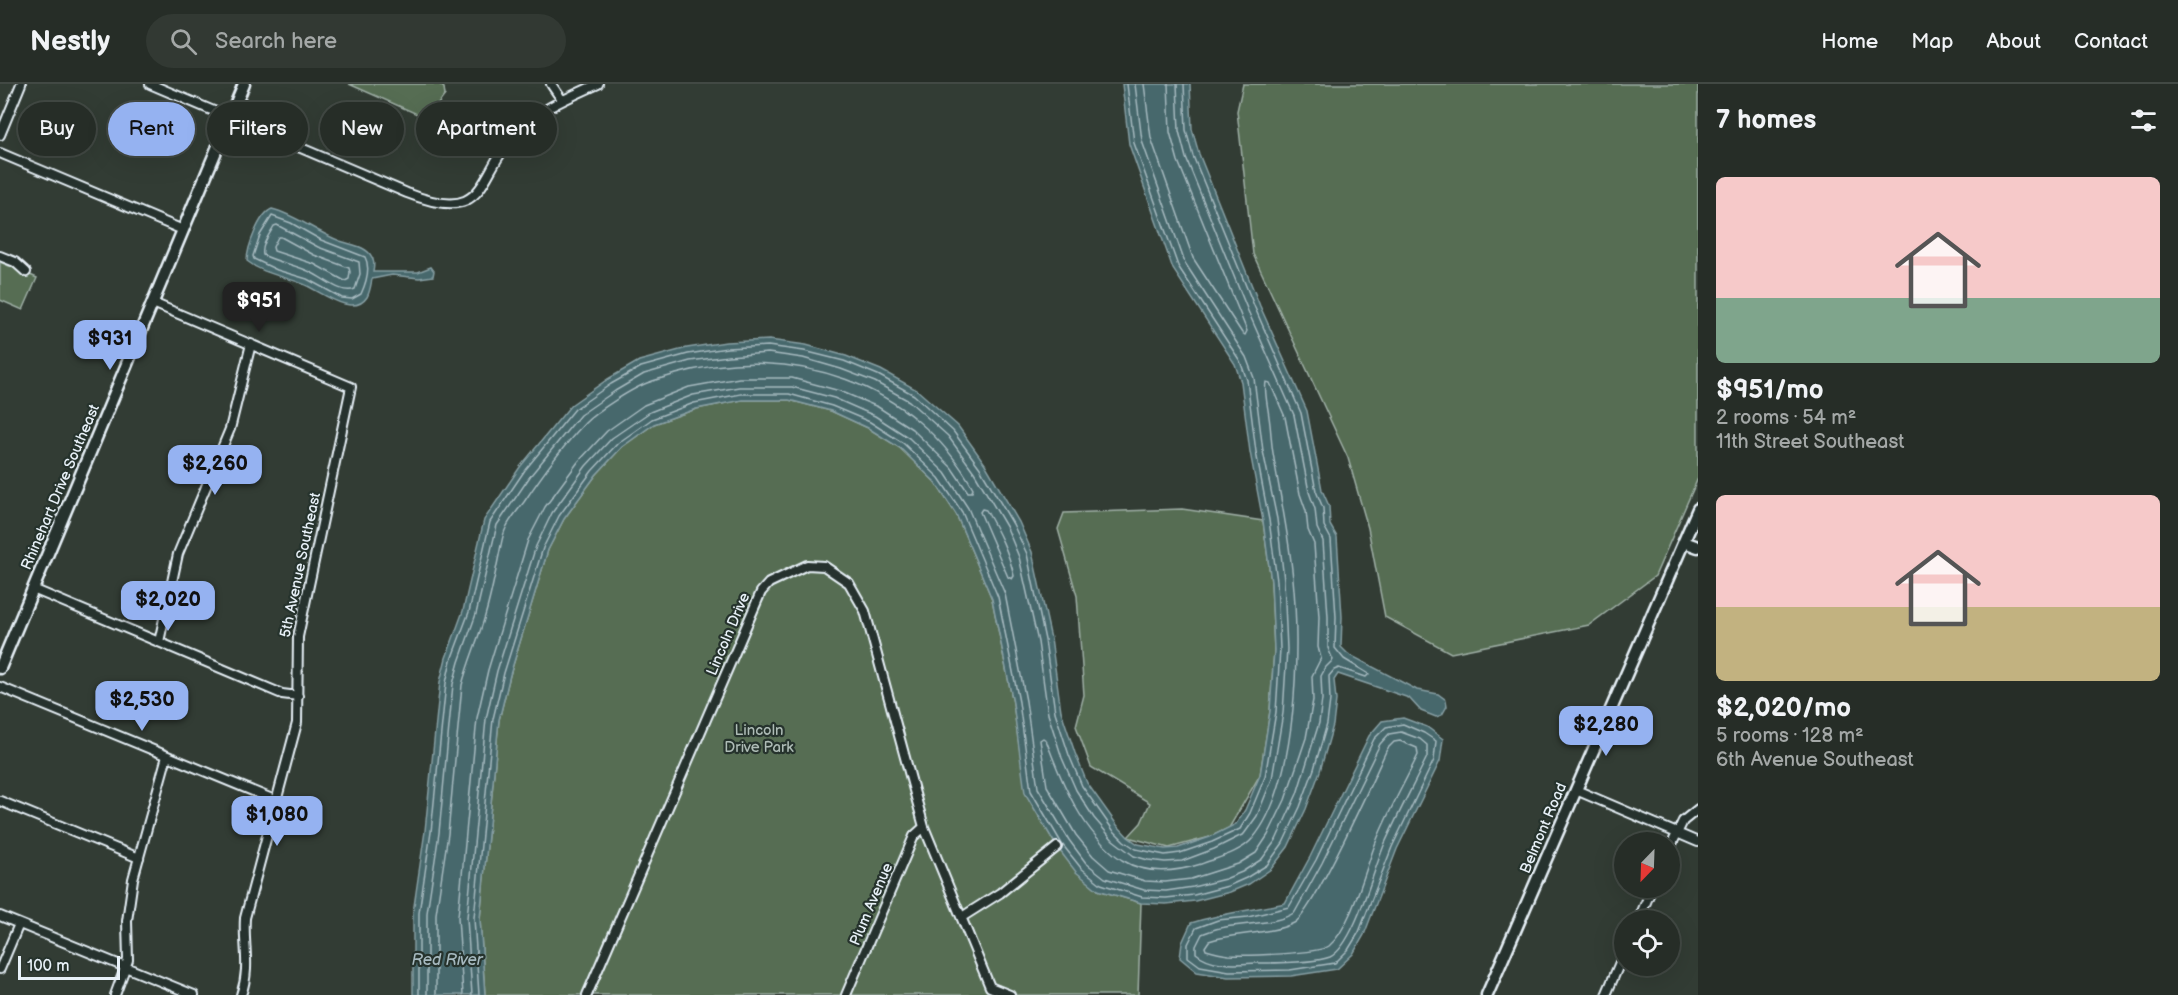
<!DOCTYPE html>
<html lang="en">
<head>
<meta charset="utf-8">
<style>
	body { margin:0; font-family:"Balsamiq Sans",sans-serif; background:#323933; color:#f1f3f6; height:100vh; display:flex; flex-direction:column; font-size:22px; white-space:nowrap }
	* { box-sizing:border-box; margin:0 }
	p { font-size:20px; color:#a4a8a7 }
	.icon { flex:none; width:33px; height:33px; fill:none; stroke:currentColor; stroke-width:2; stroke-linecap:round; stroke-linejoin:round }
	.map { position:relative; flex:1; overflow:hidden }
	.drawer { display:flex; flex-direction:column; background:#262d27; width:480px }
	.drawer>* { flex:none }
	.top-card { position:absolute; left:18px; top:18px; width:570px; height:54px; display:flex; gap:12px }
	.needle { width:39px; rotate:203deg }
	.controls { position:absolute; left:1614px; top:748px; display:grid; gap:12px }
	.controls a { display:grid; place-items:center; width:66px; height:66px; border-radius:50%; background:#262d27; box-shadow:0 6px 24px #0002,0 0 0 2px #424944; font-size:30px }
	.scale { position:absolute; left:18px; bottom:15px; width:102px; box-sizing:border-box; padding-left:6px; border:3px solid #e8f1f8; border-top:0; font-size:16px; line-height:21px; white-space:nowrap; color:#e8f1f8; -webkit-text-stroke:4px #26332d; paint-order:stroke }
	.price { position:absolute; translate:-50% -51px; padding:0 14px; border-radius:12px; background:#95b2f1; color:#111; font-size:20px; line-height:39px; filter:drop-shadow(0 2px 3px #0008) }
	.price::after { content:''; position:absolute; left:50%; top:36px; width:18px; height:14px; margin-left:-9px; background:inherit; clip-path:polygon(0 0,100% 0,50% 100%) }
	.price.on { background:#222; color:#fff }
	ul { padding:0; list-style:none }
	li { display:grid; align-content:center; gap:12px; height:318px; padding:0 18px }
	li span { display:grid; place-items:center; height:186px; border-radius:9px; color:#555 }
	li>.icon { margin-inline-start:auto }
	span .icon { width:108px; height:108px; fill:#fffc; stroke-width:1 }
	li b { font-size:26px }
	h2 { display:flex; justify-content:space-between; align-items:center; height:72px; padding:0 18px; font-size:26px }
	.tag { padding:0 21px; border-radius:27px; background:#262d27; box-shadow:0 6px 24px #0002,0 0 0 2px #424944; font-size:21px; line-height:54px }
	.tag.on { background:#95b2f1; color:#111 }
	header { display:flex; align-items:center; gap:36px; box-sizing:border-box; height:84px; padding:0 30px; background:#262d27; border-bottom:2px solid #424944 }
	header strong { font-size:28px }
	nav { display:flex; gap:33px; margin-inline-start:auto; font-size:21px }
	.search { width:420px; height:54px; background:#323933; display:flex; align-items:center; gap:15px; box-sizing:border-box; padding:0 21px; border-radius:33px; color:#a4a8a7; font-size:22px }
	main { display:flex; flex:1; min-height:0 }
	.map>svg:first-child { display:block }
	.green { fill:#566d53; stroke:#9fafa6; stroke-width:1.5 }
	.water { fill:#46686c; stroke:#879fa4; stroke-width:1.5 }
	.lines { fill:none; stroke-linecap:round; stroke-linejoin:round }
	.shore { stroke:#a7bac0; stroke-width:1.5 }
	.street-casing { stroke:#e8f1f8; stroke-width:12 }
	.secondary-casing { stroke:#e8f1f8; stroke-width:15 }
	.street { stroke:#26332d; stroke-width:8 }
	.secondary { stroke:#26332d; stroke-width:10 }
	.labels { text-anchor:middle; stroke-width:4.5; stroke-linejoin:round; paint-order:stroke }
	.street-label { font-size:15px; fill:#e8f1f8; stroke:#26332d }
	.park-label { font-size:15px; fill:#aebcb6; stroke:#26332d }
	.water-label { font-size:16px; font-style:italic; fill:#a7bac0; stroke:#26332d }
</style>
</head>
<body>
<header>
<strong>Nestly</strong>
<div class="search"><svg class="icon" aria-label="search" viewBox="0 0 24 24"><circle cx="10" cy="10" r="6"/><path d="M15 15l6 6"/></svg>Search here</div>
<nav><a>Home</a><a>Map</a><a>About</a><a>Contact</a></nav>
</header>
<main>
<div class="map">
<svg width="1698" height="911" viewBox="0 0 1698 911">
	<rect width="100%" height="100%" fill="#323c34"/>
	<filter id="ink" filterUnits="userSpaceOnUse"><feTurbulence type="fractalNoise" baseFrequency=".0167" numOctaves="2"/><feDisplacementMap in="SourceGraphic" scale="12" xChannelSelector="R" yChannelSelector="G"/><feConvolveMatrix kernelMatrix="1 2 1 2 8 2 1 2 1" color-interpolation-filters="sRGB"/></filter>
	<g filter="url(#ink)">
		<!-- green -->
		<path class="green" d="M349 0H439L444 4 445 11 435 24 417 30Z
			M1243 0H1698V394L1655 492 1589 541 1451 569 1385 533 1368 444 1348 374 1253 170 1237 27Z
			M0 178 37 194 23 226 0 216Z
			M742 316H789L831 327 868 344 900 364 935 398 956 430 992 515 1013 619 1026 709 1057 763 1098 806 1141 819 1138 911H485L480 835 499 636 510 591 548 466 564 435 596 391 622 363 654 340 696 325Z
			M1182 425 1263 437 1271 498 1274 566 1270 627 1260 691 1229 744 1210 753 1169 764 1128 753 1141 739 1150 719 1091 683 1076 642 1084 611 1077 512 1058 445 1064 429Z"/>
		<!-- water -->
		<path class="water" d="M1122 0H1190L1192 45 1199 70 1260 222 1307 327 1322 406 1329 422 1330 441 1337 453 1342 533 1341 563 1348 570 1417 606 1438 610 1446 616 1447 622 1442 631 1436 633 1421 627 1409 614 1338 590 1334 596 1336 616 1333 641 1320 687 1306 725 1288 763 1271 785 1249 800 1230 808 1195 817 1166 820 1141 819 1098 806 1076 788 1057 763 1025 709 1013 619 992 515 956 430 935 398 900 364 868 344 831 327 789 316H742L696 325 654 340 622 363 596 391 564 435 548 466 510 591 499 636 480 835 485 911H413V829L425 747 440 598 446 574 463 527 484 436 520 383 571 321 608 295 639 277 687 264 726 258 769 256 806 261 846 272 881 286 917 306 958 342 985 380 1019 438 1032 468 1051 555 1061 627 1075 669 1087 699 1117 741 1128 753 1138 760 1165 765 1178 764 1210 753 1236 740 1245 726 1260 691 1270 627 1274 566 1271 498 1263 437 1250 368 1241 298 1235 280 1173 185 1129 60Z
			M272 125C296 131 316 148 340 157 350 160 363 162 370 170 375 176 374 182 373 188H418L431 183 434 187 433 192 419 194 392 191 372 195C371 200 370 208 367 213 353 235 319 206 303 200 284 192 263 190 247 177 247 164 259 130 272 125Z
			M1403 634 1427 643 1443 655 1440 677 1397 765 1364 851 1353 870 1337 885 1291 892 1228 893 1197 888 1180 874 1182 859 1191 839C1221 829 1253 826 1285 819L1310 773 1369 652 1382 637Z"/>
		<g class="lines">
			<!-- shore -->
			<path class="shore" d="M1144 0 1151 54 1193 174 1242 249 1245 251 1247 247 1178 77 1170 48 1168 0
				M272 132 291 139 321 156 365 173C371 184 366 199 361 210L352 215 342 214 307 195 277 186 254 175 253 172 260 151Z
				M277 141 318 163 359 178 360 190 355 205C342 211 325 195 312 189 297 181 279 179 263 171 261 161 269 151 274 142Z
				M281 153 314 171 349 184 350 188 349 195 345 197 314 180 274 167 273 163 278 153Z
				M1266 298 1270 299 1285 333 1300 410 1306 427 1308 446 1314 460 1319 533 1318 563 1321 574 1312 592 1313 616 1306 654 1285 716 1268 751 1256 769 1238 780 1191 795 1165 798 1145 797 1109 786 1093 772 1076 751 1047 702 1040 656 1043 654 1046 656C1062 699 1082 749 1122 776 1146 791 1176 788 1201 780 1217 774 1242 768 1253 754 1298 701 1300 562 1293 495 1289 452 1280 411 1273 369 1271 357 1271 345 1269 333 1268 323 1264 308 1266 298Z
				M982 425 986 426C998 447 1009 468 1014 492L1012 495 1008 493 980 428Z
				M1403 640 1424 649 1436 657 1434 676 1392 763 1359 848 1348 866 1335 879 1290 886 1229 887 1200 882 1188 873V860L1196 844 1218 836 1248 833 1289 823 1316 776 1374 655 1386 643Z
				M1401 648 1420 655 1427 661V673C1413 702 1398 730 1385 759 1374 784 1354 862 1330 873 1315 879 1274 879 1257 879 1238 880 1212 883 1196 869V862L1202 850C1208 848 1214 845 1220 844 1241 839 1278 841 1295 828L1322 779 1380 660 1389 650Z
				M1400 657 1417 664 1418 671C1404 700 1388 728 1376 758 1365 785 1351 844 1329 862 1318 870 1244 872 1229 871 1221 870 1213 868 1206 866L1205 863 1209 857C1235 848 1270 851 1294 839 1313 830 1374 693 1387 665L1394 658Z
				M419 911V829L431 748 446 599 451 576 469 528 490 438 525 386 575 325 611 300 641 283 688 270 727 264 768 262 804 267 844 277 878 291 914 311 953 347 980 384 1013 440 1027 470 1045 556 1055 628 1069 671 1082 702 1113 746 1124 757 1136 765 1165 771 1180 769 1212 758 1240 745 1250 729 1265 693 1276 628 1280 565 1277 497 1269 436 1256 368 1247 296 1240 277 1178 182 1134 59 1127 0
				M427 911V829L439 749 453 600 459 578 476 530 497 441 531 391 580 331 615 307 644 290 690 277 728 272 768 269 803 274 841 285 875 298 909 317 948 352 974 388 1007 444 1019 473 1038 558 1048 630 1062 674 1076 706 1094 734 1113 756 1134 772 1148 776 1165 778 1182 777 1214 765 1244 750 1257 732 1272 695 1283 629 1287 565 1284 496 1277 435 1263 367 1254 294 1246 273 1185 179 1142 57 1135 0
				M436 911V830L448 750 462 601C468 578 478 556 485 532 491 512 495 491 499 471 501 462 502 452 506 444 510 435 518 426 524 418 542 391 562 363 585 339 597 327 634 303 650 298 658 295 667 293 676 290 791 258 914 298 973 404L972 408H968L951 383 912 345 878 323 840 307 792 294H739L689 303 644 321 607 347 578 378 545 423 528 456 488 586 477 634 458 833 463 911
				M472 911 467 834 486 635 497 587 536 462 552 429 586 382 612 354 650 328 693 311 739 303H792L834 314 875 332 909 354 945 389 968 424 1005 510 1026 617 1038 704 1069 756 1086 779 1105 794 1144 806 1166 807 1193 803 1225 795 1242 788 1262 775 1276 756 1297 710 1319 639 1322 615 1321 592 1326 583 1333 576 1328 564V533L1323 457 1317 444 1315 425 1309 408 1294 331 1248 227 1186 74 1179 47 1177 0
				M479 911 474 834 493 635 504 589 543 464 559 432 592 387 618 359 652 335 694 319 741 310H789L832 322 870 338 903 359 939 394 962 428 998 513 1019 618 1031 707 1062 760 1081 784 1101 800 1142 813 1166 814 1194 811 1228 802 1246 794 1267 781 1283 759 1300 723 1314 685 1327 640 1330 616 1329 592 1334 586 1339 584 1366 593 1369 590 1344 575 1335 564 1336 533 1331 455 1324 442 1323 424 1316 407 1301 329 1255 224 1193 72 1186 46 1184 0"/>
			<defs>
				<path id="street" d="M150 0 407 109C491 142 475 91 518 47 541 24 570 13 598 0
					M551 0 562 16
					M0 51 21 0
					M0 69 183 146
					M0 172 15 178 26 188
					M153 219 351 303 298 553 297 639 245 834C243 862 251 882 241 911
					M33 505 282 610 298 612
					M159 558 178 470 230 345 251 260
					M0 603 277 717
					M1576 706 1698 758
					M0 717 139 774
					M1670 764 1683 737 1698 725
					M0 832 194 911
					M962 833 1000 809 1057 763
					M1638 837 1652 804
					M0 885 19 840
					M115 911 128 876 127 837 133 795 167 672
					M587 911 761 508 769 499 807 481 824 482 849 499 865 527 924 743 990 903 1010 911
					M846 911 914 752 924 743
					M1606 911 1624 869"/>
				<path id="secondary" d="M1684 458 1698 463
					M0 584 244 0
					M1487 911 1698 425"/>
			</defs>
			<!-- street casing -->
			<use href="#street" class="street-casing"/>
			<!-- secondary casing -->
			<use href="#secondary" class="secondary-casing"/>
			<!-- street -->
			<use href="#street" class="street"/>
			<!-- secondary -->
			<use href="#secondary" class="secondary"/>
		</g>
	</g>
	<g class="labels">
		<!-- street labels -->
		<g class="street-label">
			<text transform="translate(60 403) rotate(-67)" y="5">Rhinehart Drive Southeast</text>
			<text transform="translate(300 481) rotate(-78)" y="5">5th Avenue Southeast</text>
			<text transform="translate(728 550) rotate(-67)" y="5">Lincoln Drive</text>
			<text transform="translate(1543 744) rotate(-67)" y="5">Belmont Road</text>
			<text transform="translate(871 820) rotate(-67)" y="5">Plum Avenue</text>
		</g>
		<!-- park labels -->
		<g class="park-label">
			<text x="759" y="651">Lincoln<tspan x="759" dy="17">Drive Park</tspan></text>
		</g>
		<!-- water labels -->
		<g class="water-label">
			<text x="447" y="881">Red River</text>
		</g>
	</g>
</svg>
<div class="controls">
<a><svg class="needle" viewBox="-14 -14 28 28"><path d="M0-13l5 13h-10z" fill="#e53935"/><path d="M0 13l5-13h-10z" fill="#a4a8a7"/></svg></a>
<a><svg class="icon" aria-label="locate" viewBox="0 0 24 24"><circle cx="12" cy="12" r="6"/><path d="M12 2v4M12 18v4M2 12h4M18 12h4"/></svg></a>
</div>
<div class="scale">100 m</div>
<b class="price on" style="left:259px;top:249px">$951</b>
<b class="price" style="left:110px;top:287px">$931</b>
<b class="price" style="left:215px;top:412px">$2,260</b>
<b class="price" style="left:168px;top:548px">$2,020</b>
<b class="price" style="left:142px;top:648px">$2,530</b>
<b class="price" style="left:1606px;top:673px">$2,280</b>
<b class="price" style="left:277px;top:763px">$1,080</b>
<div class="top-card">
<a class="tag">Buy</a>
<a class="tag on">Rent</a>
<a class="tag">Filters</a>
<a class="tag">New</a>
<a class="tag">Apartment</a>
</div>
</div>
<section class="drawer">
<h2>7 homes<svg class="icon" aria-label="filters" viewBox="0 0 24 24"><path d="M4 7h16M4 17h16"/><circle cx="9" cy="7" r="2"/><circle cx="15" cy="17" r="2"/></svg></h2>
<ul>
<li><span style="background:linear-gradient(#f6c9c9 65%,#7fa58c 0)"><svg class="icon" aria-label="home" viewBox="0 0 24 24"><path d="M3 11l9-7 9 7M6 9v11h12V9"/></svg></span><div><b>$951/mo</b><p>2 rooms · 54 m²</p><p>11th Street Southeast</p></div></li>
<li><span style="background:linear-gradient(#f6c9c9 60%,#c2b280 0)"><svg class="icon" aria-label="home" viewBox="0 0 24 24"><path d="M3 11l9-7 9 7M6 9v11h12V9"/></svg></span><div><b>$2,020/mo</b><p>5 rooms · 128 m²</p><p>6th Avenue Southeast</p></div></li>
</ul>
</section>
</main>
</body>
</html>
